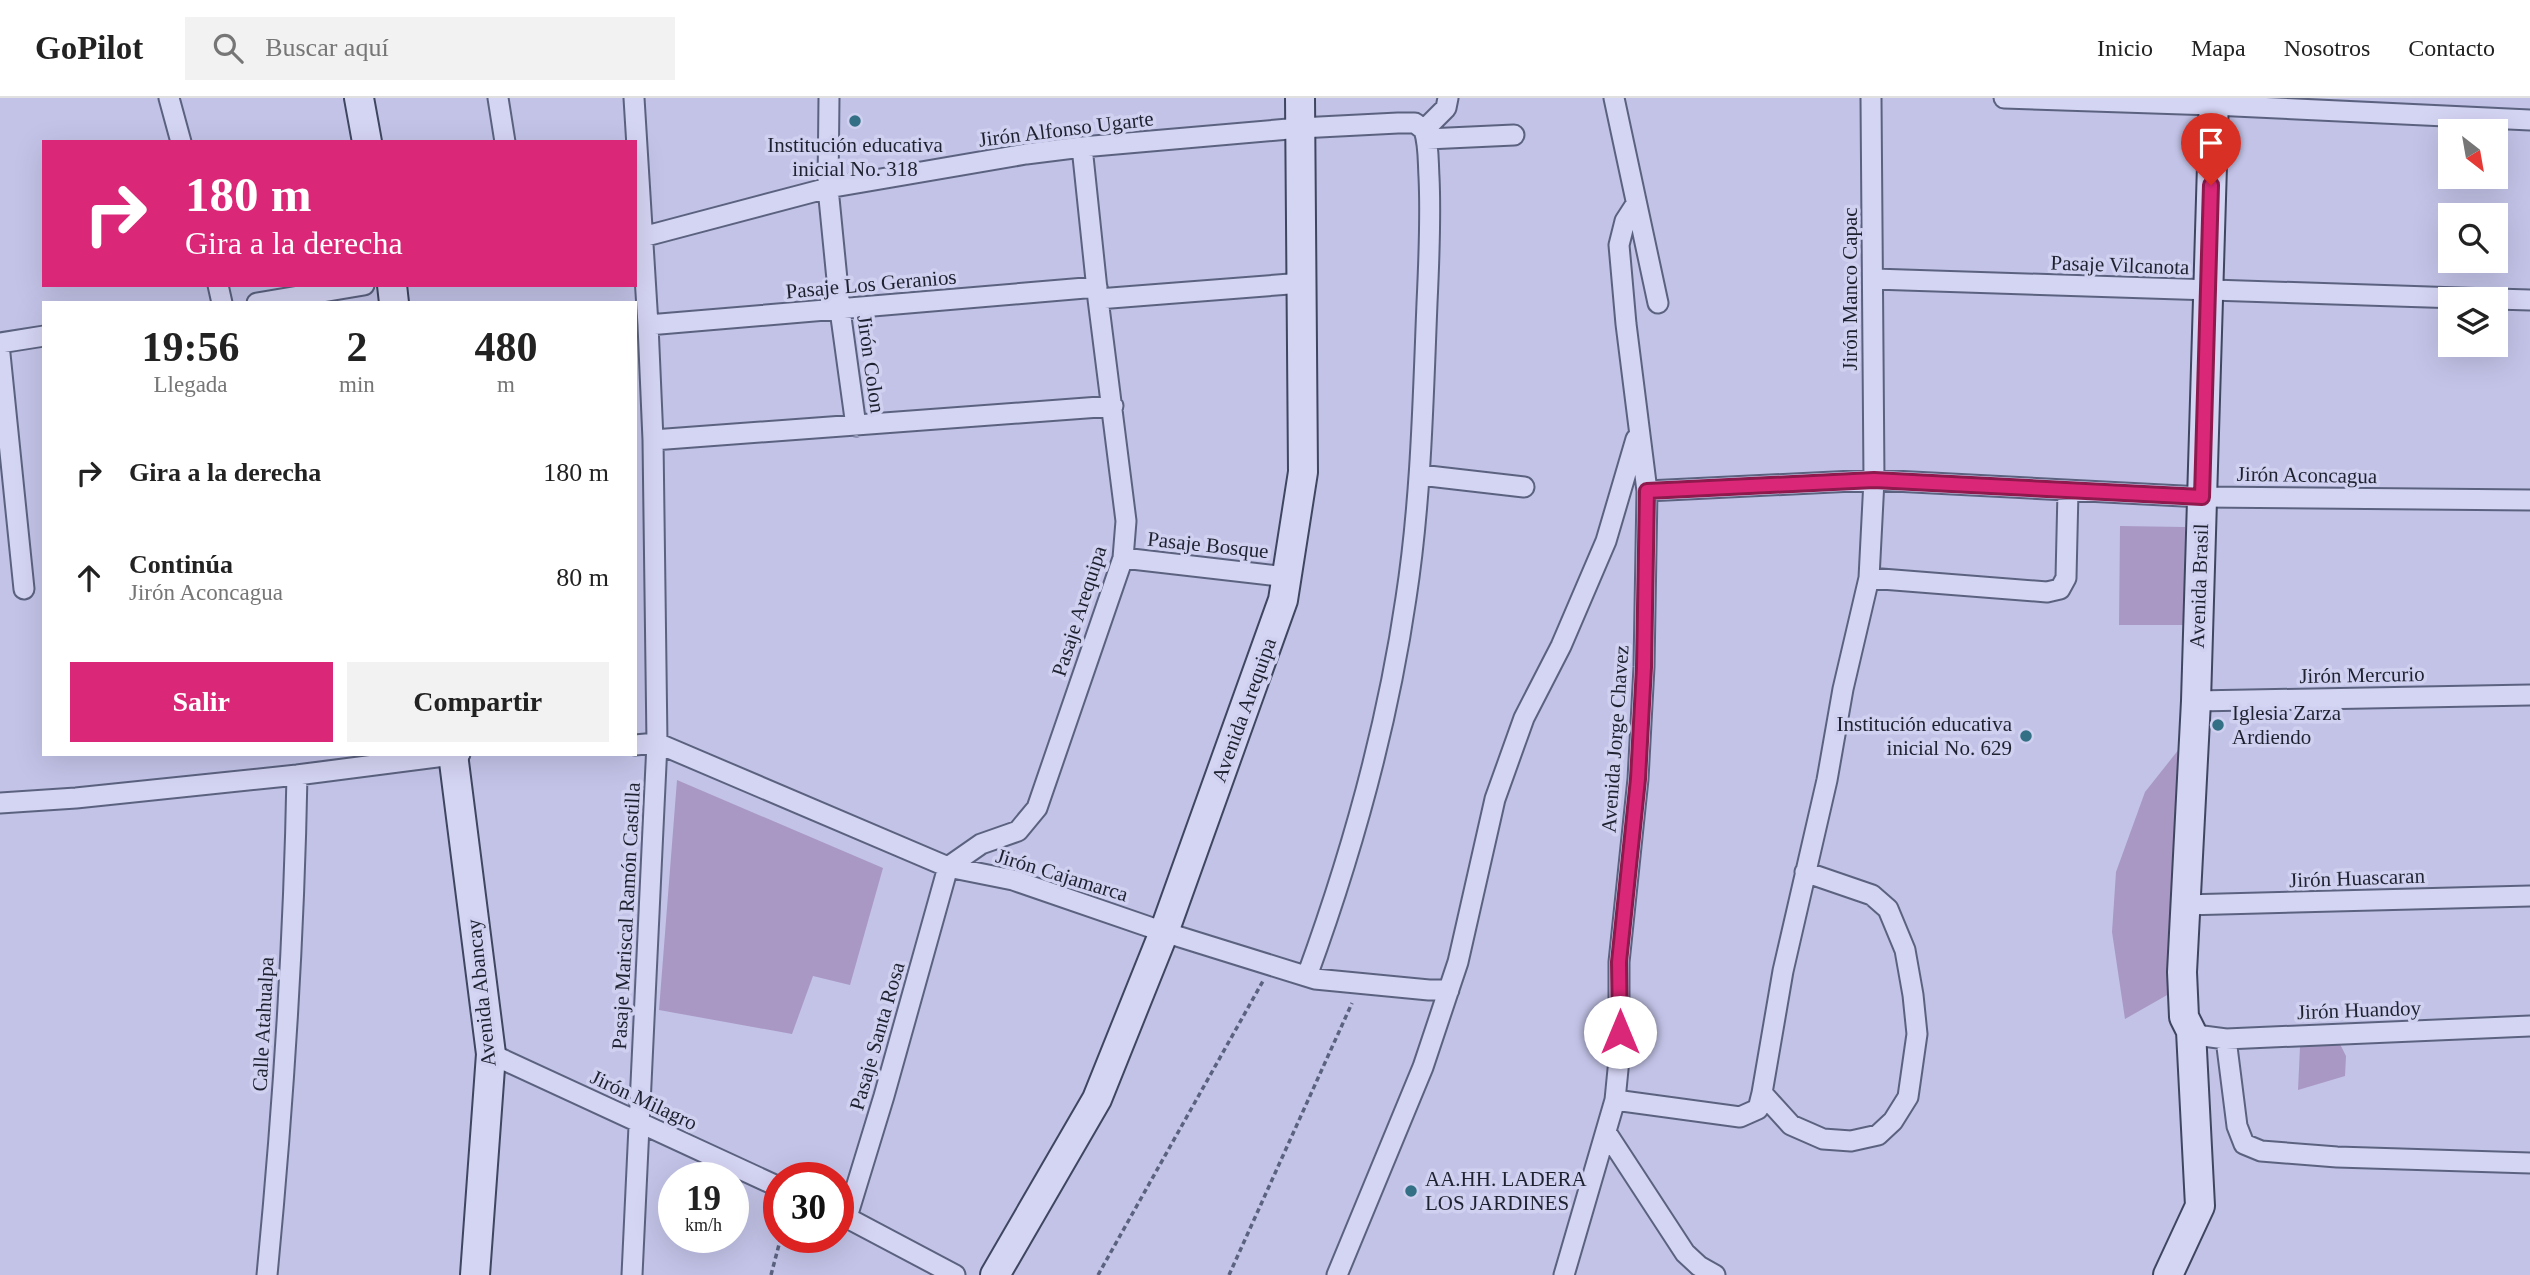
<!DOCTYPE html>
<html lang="es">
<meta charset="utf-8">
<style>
:root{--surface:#fff;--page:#f2f2f2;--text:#222;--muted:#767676;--line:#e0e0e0;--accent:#db2777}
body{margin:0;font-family:Georgia,serif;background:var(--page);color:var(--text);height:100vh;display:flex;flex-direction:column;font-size:26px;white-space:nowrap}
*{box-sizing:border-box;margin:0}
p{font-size:23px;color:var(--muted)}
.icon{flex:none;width:38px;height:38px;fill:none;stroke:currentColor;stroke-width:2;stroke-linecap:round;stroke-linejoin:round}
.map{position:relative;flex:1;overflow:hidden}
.details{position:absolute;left:42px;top:203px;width:595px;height:455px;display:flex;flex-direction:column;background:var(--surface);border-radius:0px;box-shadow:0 7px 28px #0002}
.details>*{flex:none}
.guide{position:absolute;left:42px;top:42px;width:595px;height:147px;border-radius:0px;box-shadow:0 7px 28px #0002;background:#db2777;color:#fff;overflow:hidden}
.needle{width:46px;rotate:149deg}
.fabs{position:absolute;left:2438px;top:21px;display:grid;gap:14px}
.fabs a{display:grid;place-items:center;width:70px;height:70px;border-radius:0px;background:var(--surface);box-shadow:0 7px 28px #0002;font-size:35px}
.speed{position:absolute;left:658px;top:1064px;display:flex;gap:14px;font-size:35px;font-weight:700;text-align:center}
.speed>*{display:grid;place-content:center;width:91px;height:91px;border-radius:50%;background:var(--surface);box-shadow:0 7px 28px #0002;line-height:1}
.speed small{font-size:18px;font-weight:400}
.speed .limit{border:10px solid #d22;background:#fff;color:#111}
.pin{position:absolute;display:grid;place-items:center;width:60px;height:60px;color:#fff;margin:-72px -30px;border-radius:50% 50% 50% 0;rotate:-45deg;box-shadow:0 0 7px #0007}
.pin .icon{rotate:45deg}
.me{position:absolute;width:77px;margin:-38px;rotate:0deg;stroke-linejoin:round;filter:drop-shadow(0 0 5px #0008)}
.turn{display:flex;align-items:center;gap:24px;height:147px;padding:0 28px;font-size:32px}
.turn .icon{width:91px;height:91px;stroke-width:2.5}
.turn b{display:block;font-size:49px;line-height:60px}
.eta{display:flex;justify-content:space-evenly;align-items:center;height:119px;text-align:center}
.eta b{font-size:42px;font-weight:700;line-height:49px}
.primary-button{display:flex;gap:14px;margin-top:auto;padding:14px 28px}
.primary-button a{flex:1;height:80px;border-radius:0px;background:var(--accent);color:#fff;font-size:28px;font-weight:700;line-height:80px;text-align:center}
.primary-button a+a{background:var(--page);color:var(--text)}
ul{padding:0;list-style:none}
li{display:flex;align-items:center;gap:21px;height:105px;padding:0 28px}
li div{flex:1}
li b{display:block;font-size:26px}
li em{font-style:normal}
header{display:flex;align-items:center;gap:42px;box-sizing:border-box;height:98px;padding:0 35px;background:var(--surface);border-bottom:2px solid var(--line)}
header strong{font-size:33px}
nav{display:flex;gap:38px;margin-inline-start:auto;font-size:24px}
.search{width:490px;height:63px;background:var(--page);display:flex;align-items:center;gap:18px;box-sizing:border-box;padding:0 24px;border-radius:0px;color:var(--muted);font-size:26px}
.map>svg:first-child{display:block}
.green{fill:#a998c4}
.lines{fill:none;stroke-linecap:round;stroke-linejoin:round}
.street-casing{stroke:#5b627f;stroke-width:23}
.secondary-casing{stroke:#3f4660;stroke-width:32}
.path{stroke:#5b627f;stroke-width:3.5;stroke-dasharray:5 3.5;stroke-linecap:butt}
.street{stroke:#d4d4f3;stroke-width:19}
.secondary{stroke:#d4d4f3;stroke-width:28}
.route-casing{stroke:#8e194d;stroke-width:18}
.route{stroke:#db2777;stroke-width:12}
.poi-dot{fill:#337086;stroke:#d0d1f0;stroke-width:2.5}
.labels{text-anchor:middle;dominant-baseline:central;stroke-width:7;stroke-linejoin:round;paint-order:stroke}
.street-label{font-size:21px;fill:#1e2230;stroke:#d0d1f0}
.poi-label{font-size:21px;fill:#1e2230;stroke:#d0d1f0;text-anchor:start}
</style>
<header>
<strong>GoPilot</strong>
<div class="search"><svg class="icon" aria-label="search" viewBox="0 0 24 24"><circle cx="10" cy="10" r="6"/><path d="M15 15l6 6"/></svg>Buscar aquí</div>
<nav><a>Inicio</a><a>Mapa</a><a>Nosotros</a><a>Contacto</a></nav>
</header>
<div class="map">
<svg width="2530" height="1177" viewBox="0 0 2530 1177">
<rect width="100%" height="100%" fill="#c2c3e7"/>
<path class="green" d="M2120 428 2185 429 2184 527H2119Z
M2191 636 2176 892 2125 921 2112 834 2116 774 2145 694Z
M677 682 883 770 850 887 813 878 792 936 659 912Z
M2339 944 2346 958 2345 978 2298 992 2300 949Z"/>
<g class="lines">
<defs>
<path id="street" d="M169 0 181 44
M498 0 505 44
M829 0 828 90 840 212 856 328
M1614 0 1658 205
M2004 0 2213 7 2530 22
M1424 32 1446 10 1448 0
M1427 41 1514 37
M635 141 828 90 1026 56 1082 49 1300 30 1398 25H1415L1424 32C1429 47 1428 63 1429 79 1431 121 1429 163 1427 205 1423 304 1421 403 1406 500 1387 630 1352 755 1307 878
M1874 181 2490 201
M218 187 222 205
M1098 201 1303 185
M2496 201 2530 202
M257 205 364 187
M648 227 1097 189
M0 245 44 238
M0 256 24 491
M653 342 1113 308
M1420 377 1524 389
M1647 393 1874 382 2202 399 2530 402
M1123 460 1287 479
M1869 480 2047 494 2060 491 2066 480 2068 393
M2196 603 2530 597
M635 647 657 645 948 769 1013 782 1164 834 1315 881 1429 892H1449
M0 705 76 700 297 677 460 656
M2184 807 2530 798
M2191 933 2203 938 2226 941 2530 928
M2226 941 2237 1028 2244 1046 2261 1053 2337 1059 2530 1065
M491 956 779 1089
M1762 995 1791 1027 1823 1041 1851 1043 1878 1037 1893 1023 1908 999 1917 936 1913 897 1905 852 1888 811 1872 797 1805 774
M1615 1002 1740 1019 1758 1011 1762 995 1783 873 1827 682 1843 591 1869 480 1874 382 1871 0
M1606 1034 1685 1155 1699 1168 1715 1177
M838 1115 955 1177
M847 1119 884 998 948 769 981 746 1018 733 1037 710 1123 460 1126 423 1098 201 1082 49
M267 1177C283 1011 294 844 297 677
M632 1177 657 645 653 342 648 227 634 0
M1337 1177 1423 969 1458 864 1495 701 1524 620 1561 548 1606 443 1636 341
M1564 1177 1615 1002 1619 961V864L1638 681 1644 569 1647 393 1626 226 1619 147 1625 123 1636 106"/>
<path id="secondary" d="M359 0 367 44
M392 187 394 205
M453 656 491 956 475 1177
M995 1177 1097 1001 1164 834 1283 502 1303 374 1300 0
M2168 1177 2200 1108 2191 933 2184 919 2182 874 2196 603 2214 0"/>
</defs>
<use href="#street" class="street-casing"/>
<use href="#secondary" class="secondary-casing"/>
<path class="path" d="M771 1177 781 1139
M1098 1177 1263 883
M1229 1177 1352 905"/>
<use href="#street" class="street"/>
<use href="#secondary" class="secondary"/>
</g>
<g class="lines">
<defs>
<path id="route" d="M1620 934 1619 864 1638 681 1644 569 1647 393 1874 382 2202 399 2211 87"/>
</defs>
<use href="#route" class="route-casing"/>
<use href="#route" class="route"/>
</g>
<g class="poi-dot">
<circle cx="855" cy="23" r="7"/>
<circle cx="2218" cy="627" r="7"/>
<circle cx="2026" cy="638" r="7"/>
<circle cx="1411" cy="1093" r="7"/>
</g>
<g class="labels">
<g class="street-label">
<text transform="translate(1066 31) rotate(-7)">Jirón Alfonso Ugarte</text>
<text transform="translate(2120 167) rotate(2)">Pasaje Vilcanota</text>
<text transform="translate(871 186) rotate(-5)">Pasaje Los Geranios</text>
<text transform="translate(1850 191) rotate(-90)">Jirón Manco Capac</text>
<text transform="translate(871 266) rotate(82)">Jirón Colon</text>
<text transform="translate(2307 377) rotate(1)">Jirón Aconcagua</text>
<text transform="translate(1208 447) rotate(6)">Pasaje Bosque</text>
<text transform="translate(2199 488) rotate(-88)">Avenida Brasil</text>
<text transform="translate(1079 513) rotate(-72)">Pasaje Arequipa</text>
<text transform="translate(2362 577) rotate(-1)">Jirón Mercurio</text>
<text transform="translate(1244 612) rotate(-70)">Avenida Arequipa</text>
<text transform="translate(1615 641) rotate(-86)">Avenida Jorge Chavez</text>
<text transform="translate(1062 777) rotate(17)">Jirón Cajamarca</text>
<text transform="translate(2357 780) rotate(-2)">Jirón Huascaran</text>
<text transform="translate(626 818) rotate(-87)">Pasaje Mariscal Ramón Castilla</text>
<text transform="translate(481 895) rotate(-96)">Avenida Abancay</text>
<text transform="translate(2359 912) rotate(-2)">Jirón Huandoy</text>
<text transform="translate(263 926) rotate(-87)">Calle Atahualpa</text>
<text transform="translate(877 938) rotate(-74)">Pasaje Santa Rosa</text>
<text transform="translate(644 1002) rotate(25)">Jirón Milagro</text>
</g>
<g class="poi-label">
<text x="855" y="47" text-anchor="middle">Institución educativa<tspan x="855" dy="24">inicial No. 318</tspan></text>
<text x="2232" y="615">Iglesia Zarza<tspan x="2232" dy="24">Ardiendo</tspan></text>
<text x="2012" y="626" text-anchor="end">Institución educativa<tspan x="2012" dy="24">inicial No. 629</tspan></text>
<text x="1425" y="1081">AA.HH. LADERA<tspan x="1425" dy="24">LOS JARDINES</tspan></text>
</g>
</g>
</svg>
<div class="fabs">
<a><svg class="needle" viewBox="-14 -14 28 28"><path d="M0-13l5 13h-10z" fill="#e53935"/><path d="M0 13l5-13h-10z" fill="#767676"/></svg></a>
<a><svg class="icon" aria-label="search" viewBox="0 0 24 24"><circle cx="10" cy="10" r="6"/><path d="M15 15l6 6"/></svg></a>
<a><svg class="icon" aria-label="layers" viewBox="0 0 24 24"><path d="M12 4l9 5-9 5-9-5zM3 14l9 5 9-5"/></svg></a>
</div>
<div class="speed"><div>19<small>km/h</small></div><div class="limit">30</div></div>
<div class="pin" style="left:2211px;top:87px;background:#d93025"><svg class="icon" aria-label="arrive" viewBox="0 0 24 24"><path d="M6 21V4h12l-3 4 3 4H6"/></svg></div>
<svg class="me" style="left:1620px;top:934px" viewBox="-20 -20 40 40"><circle r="19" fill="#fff"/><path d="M0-13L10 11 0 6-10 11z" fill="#db2777"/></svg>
<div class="guide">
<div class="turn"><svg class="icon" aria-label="right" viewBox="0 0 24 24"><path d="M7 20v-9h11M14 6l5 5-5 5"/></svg><div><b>180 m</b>Gira a la derecha</div></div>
</div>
<section class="details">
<div class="eta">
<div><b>19:56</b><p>Llegada</p></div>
<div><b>2</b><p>min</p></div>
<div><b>480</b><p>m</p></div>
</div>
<ul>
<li><svg class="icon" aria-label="right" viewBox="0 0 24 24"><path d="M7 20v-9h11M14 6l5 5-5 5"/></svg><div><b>Gira a la derecha</b></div><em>180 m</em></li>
<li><svg class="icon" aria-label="ahead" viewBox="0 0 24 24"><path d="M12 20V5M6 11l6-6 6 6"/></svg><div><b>Continúa</b><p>Jirón Aconcagua</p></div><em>80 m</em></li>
</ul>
<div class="primary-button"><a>Salir</a><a>Compartir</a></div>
</section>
</div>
